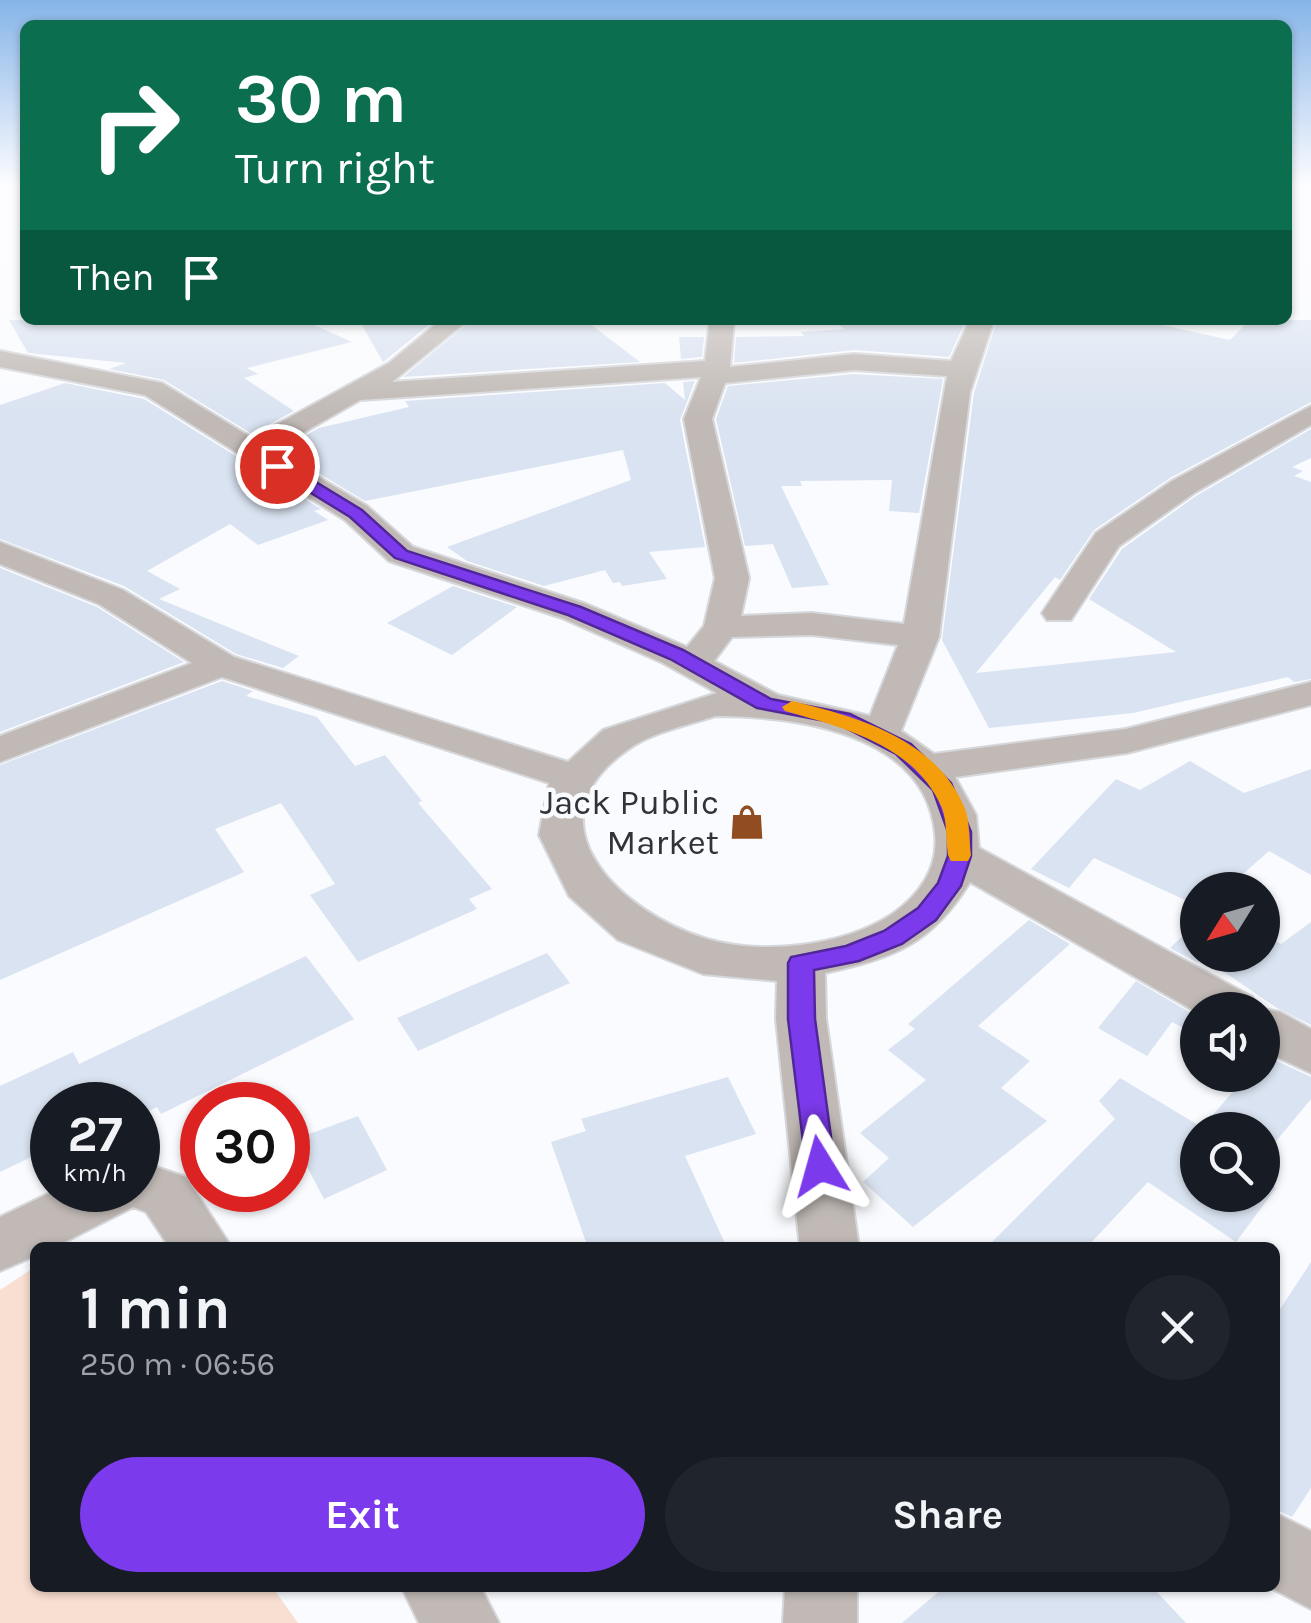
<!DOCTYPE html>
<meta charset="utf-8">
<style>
:root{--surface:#171b24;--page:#20242c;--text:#f1f3f6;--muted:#9ea1a6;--accent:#7c3aed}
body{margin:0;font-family:Karla,sans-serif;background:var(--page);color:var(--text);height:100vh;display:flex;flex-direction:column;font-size:38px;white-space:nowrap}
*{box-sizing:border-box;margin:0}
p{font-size:32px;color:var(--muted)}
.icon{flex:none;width:55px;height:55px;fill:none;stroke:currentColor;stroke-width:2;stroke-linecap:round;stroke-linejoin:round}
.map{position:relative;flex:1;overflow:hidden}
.sheet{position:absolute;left:30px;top:1242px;width:1250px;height:350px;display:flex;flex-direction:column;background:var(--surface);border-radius:15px;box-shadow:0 2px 8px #0004}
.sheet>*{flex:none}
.hud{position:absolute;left:20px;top:20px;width:1272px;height:305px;border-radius:15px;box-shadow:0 2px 8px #0004;background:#0b6e4f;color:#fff;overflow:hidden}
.needle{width:65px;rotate:233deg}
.buttons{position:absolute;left:1180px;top:872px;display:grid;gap:20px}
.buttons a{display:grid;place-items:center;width:100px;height:100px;border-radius:50%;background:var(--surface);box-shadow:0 2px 8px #0004;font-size:50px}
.speed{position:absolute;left:30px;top:1082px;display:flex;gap:20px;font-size:50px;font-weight:700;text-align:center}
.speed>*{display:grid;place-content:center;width:130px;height:130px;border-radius:50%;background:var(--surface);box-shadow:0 2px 8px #0004;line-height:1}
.speed small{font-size:25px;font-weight:400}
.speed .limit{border:15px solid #d22;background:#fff;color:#111}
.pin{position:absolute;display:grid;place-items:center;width:85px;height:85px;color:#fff;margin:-42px;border:5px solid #fff;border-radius:50%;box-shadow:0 2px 10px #0007}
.me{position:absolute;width:110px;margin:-55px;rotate:352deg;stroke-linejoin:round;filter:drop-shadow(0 0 8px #0008)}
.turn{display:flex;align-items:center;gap:35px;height:210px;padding:0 50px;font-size:45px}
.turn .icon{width:130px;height:130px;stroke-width:2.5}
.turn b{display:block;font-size:70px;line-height:85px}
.then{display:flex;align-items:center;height:95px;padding:0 50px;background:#0003;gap:20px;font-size:38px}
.round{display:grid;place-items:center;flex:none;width:105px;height:105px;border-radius:52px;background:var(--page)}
.overview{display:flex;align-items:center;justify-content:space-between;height:170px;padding:0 50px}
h1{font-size:60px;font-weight:700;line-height:75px}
.primary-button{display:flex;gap:20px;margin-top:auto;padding:20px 50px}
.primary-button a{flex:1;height:115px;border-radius:60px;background:var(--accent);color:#fff;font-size:40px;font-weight:700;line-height:115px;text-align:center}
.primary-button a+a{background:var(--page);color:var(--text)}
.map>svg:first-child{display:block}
.green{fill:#f9dfd1}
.building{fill:#dae3f1}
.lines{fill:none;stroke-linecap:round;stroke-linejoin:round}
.minor-casing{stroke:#d6d7da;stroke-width:4}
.minor{fill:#c0b9b5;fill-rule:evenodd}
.route{fill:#7c3aed;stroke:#51269a;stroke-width:2.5}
.slow{fill:#f59e0b}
.labels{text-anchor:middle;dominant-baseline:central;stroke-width:9;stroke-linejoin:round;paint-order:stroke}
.poi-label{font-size:35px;fill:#303338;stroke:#fafbfe;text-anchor:end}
</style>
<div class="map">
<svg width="1311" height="1623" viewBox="0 0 1311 1623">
<rect width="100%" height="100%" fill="#fafbfe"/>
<path class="green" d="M35 1267V1588H273L298 1623H0V1290Z"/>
<path class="building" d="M9 320H303L352 342 247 368 258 374 244 378 294 411 252 434 164 380 109 369 126 363 28 353Z
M359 320H435L383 362Z
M472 320H585L640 362 403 377Z
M834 320H966L949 357 854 350 734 363 736 337 804 336 801 332 844 329Z
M997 320H1140L1230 340 1250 320H1311V402L1170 478 1094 530 1060 580 1055 577 976 673 1176 652 1089 599 1122 549 1196 496 1311 429V458L1292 467 1303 471 1294 476 1311 482V679L1294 682 1288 677 1133 713 989 728 942 640 974 393Z
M679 337H704L702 357 681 359Z
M854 374 943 379 919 513 889 511 892 480 800 481 802 486H781L829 585 792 588 773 544 745 546 716 419 728 386Z
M695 381 680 420 705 547 649 552 667 579 622 586 620 582 613 583 605 570 544 586 467 561 447 547 631 480 623 450 365 501 280 450 319 428 409 407 405 401 665 383 685 400 683 382Z
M65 383 144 399 321 509 314 511 328 520 258 545 230 524 147 571 180 589 159 599 299 656 283 668 236 654 124 586 0 539V405Z
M0 568 97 607 184 662 0 732Z
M453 586 517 607 452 655 387 623Z
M222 681 253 691 246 696 317 717 355 766 385 755 422 801 418 803 492 889 469 899 477 909 358 962 310 895 335 884 281 803 215 829 244 872 0 980V765Z
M1190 761 1244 793 1311 769V875L1269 851 1225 890H1198V906L1094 858 1069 888 1031 869 1116 779 1140 790Z
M1029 920 1070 944 978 1026 1030 1061 1001 1088 1047 1121 913 1227 863 1182 889 1158 860 1133 926 1080 888 1050 915 1029 908 1024Z
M1198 921V963L1170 948Z
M1311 922V1025L1277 1008 1199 955H1262V934L1281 944Z
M547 953 570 983 418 1051 397 1018Z
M306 956 354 1019 161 1114 157 1107 138 1116V1105H52V1147L0 1172V1086L73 1052 79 1064Z
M1136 981 1198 1017V1036L1172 1022 1147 1056 1098 1028Z
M1264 1055 1311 1077V1099L1267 1152 1278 1159 1263 1180 1276 1188 1236 1242 1148 1182 1086 1248H986L1115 1119 1099 1101 1120 1078 1198 1125V1195H1262V1130H1200L1247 1075H1262Z
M728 1077 756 1134 685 1156 727 1248H588L551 1142 586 1131 581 1119Z
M358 1116 387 1170 324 1199 293 1140Z
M1311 1262V1488L1292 1517 1275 1509V1317Z
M943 1588H1153L1186 1623H902Z"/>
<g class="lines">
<defs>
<path id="minor" d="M441 320H468L392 382 705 361 710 320H734L730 367 854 354 951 361 970 320H994L970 392 939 637 901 731 934 754 1126 729 1311 682V705L1127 753 955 777 976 815 979 848 1252 997 1258 1008 1280 1012 1311 1029V1073L1262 1050V1010L1198 1013 970 882C932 944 894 958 825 973L826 1019 859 1248H800L776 1019 777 981 703 974 618 940 569 896 539 835 549 783 222 677 0 762V736L192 663 99 604 0 564V542L123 590 234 657 568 762 603 730 717 693 663 663 562 618 389 561 345 520 145 395 0 367V351L162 383 252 438 389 363ZM854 370 947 376 904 624 812 613 741 616 749 578 712 419 725 383ZM701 377 684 419 715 578 704 626 687 647 586 604 413 547 367 506 273 450 360 400ZM812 635 898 645 870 716 778 695 714 661 732 637ZM715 716C795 716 925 732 935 833 939 868 919 896 891 915 842 947 761 955 707 939 620 913 523 821 630 748 653 732 689 725 715 716Z
M1311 406V425L1194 493 1119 546 1071 620H1047L1042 613 1096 533 1172 481Z
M138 1161 186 1177 232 1248H170L146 1212 133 1207 53 1248H35V1256L0 1271V1217L56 1190H138Z
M1275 1513 1311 1531V1609L1271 1588H1275Z
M402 1588H481L499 1623H419Z
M785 1588H857V1623H783Z"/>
</defs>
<use href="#minor" class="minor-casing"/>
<use href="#minor" class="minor"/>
</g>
<linearGradient id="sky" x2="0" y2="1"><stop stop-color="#86b4e8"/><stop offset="0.45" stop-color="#fdfdff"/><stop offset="1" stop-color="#fdfdff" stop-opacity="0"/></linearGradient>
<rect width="1311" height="415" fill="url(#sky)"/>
<path class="route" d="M272 462H283L362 510 407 551 581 607 683 650 771 699 850 714 911 744 951 783 971 832V856L961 886 936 920 902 944 859 961 814 970 815 1019 835 1166 831 1175 820 1178 810 1175 806 1166 788 1019V963L791 957 846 946 884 931 918 908 938 883 948 856V832L933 790 896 754 836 723 757 708 670 659 568 615 395 558 350 517 272 469Z"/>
<path class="slow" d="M792 701C858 717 937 739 965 809 970 822 969 841 971 855L968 861H951L948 855C946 841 947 821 942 808 915 745 844 728 785 711L782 707Z"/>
<defs>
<symbol id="shop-bare" viewBox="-9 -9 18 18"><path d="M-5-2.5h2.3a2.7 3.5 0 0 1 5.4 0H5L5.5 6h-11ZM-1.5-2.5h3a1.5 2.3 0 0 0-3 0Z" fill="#914c21" stroke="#fafbfe" stroke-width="2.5" paint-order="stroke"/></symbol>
</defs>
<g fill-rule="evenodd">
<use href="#shop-bare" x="722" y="797" width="50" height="50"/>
</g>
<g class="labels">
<g class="poi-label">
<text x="719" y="802">Jack Public<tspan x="719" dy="40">Market</tspan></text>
</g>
</g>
</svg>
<div class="buttons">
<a><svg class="needle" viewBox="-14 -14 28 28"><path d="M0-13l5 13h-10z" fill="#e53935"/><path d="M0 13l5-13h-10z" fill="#9ea1a6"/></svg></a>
<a><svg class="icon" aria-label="sound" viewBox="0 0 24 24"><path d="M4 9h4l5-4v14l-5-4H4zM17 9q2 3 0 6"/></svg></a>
<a><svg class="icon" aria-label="search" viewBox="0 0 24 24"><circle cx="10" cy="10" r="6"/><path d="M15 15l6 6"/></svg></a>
</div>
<div class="speed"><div>27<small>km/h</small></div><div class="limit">30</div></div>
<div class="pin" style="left:277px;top:466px;background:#d93025"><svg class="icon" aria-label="arrive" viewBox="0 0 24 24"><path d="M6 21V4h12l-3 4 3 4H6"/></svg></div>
<svg class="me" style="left:820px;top:1166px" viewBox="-20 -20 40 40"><path d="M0-17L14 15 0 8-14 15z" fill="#7c3aed" stroke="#fff" stroke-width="4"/></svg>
<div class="hud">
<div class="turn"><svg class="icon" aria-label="right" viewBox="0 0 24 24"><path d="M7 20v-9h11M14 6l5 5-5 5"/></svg><div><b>30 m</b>Turn right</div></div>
<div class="then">Then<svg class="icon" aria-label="arrive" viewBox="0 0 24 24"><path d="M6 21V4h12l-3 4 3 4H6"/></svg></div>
</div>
<section class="sheet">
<div class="overview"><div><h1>1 min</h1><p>250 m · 06:56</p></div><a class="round"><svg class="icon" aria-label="close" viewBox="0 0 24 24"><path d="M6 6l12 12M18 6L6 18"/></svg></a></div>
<div class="primary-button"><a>Exit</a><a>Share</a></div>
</section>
</div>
